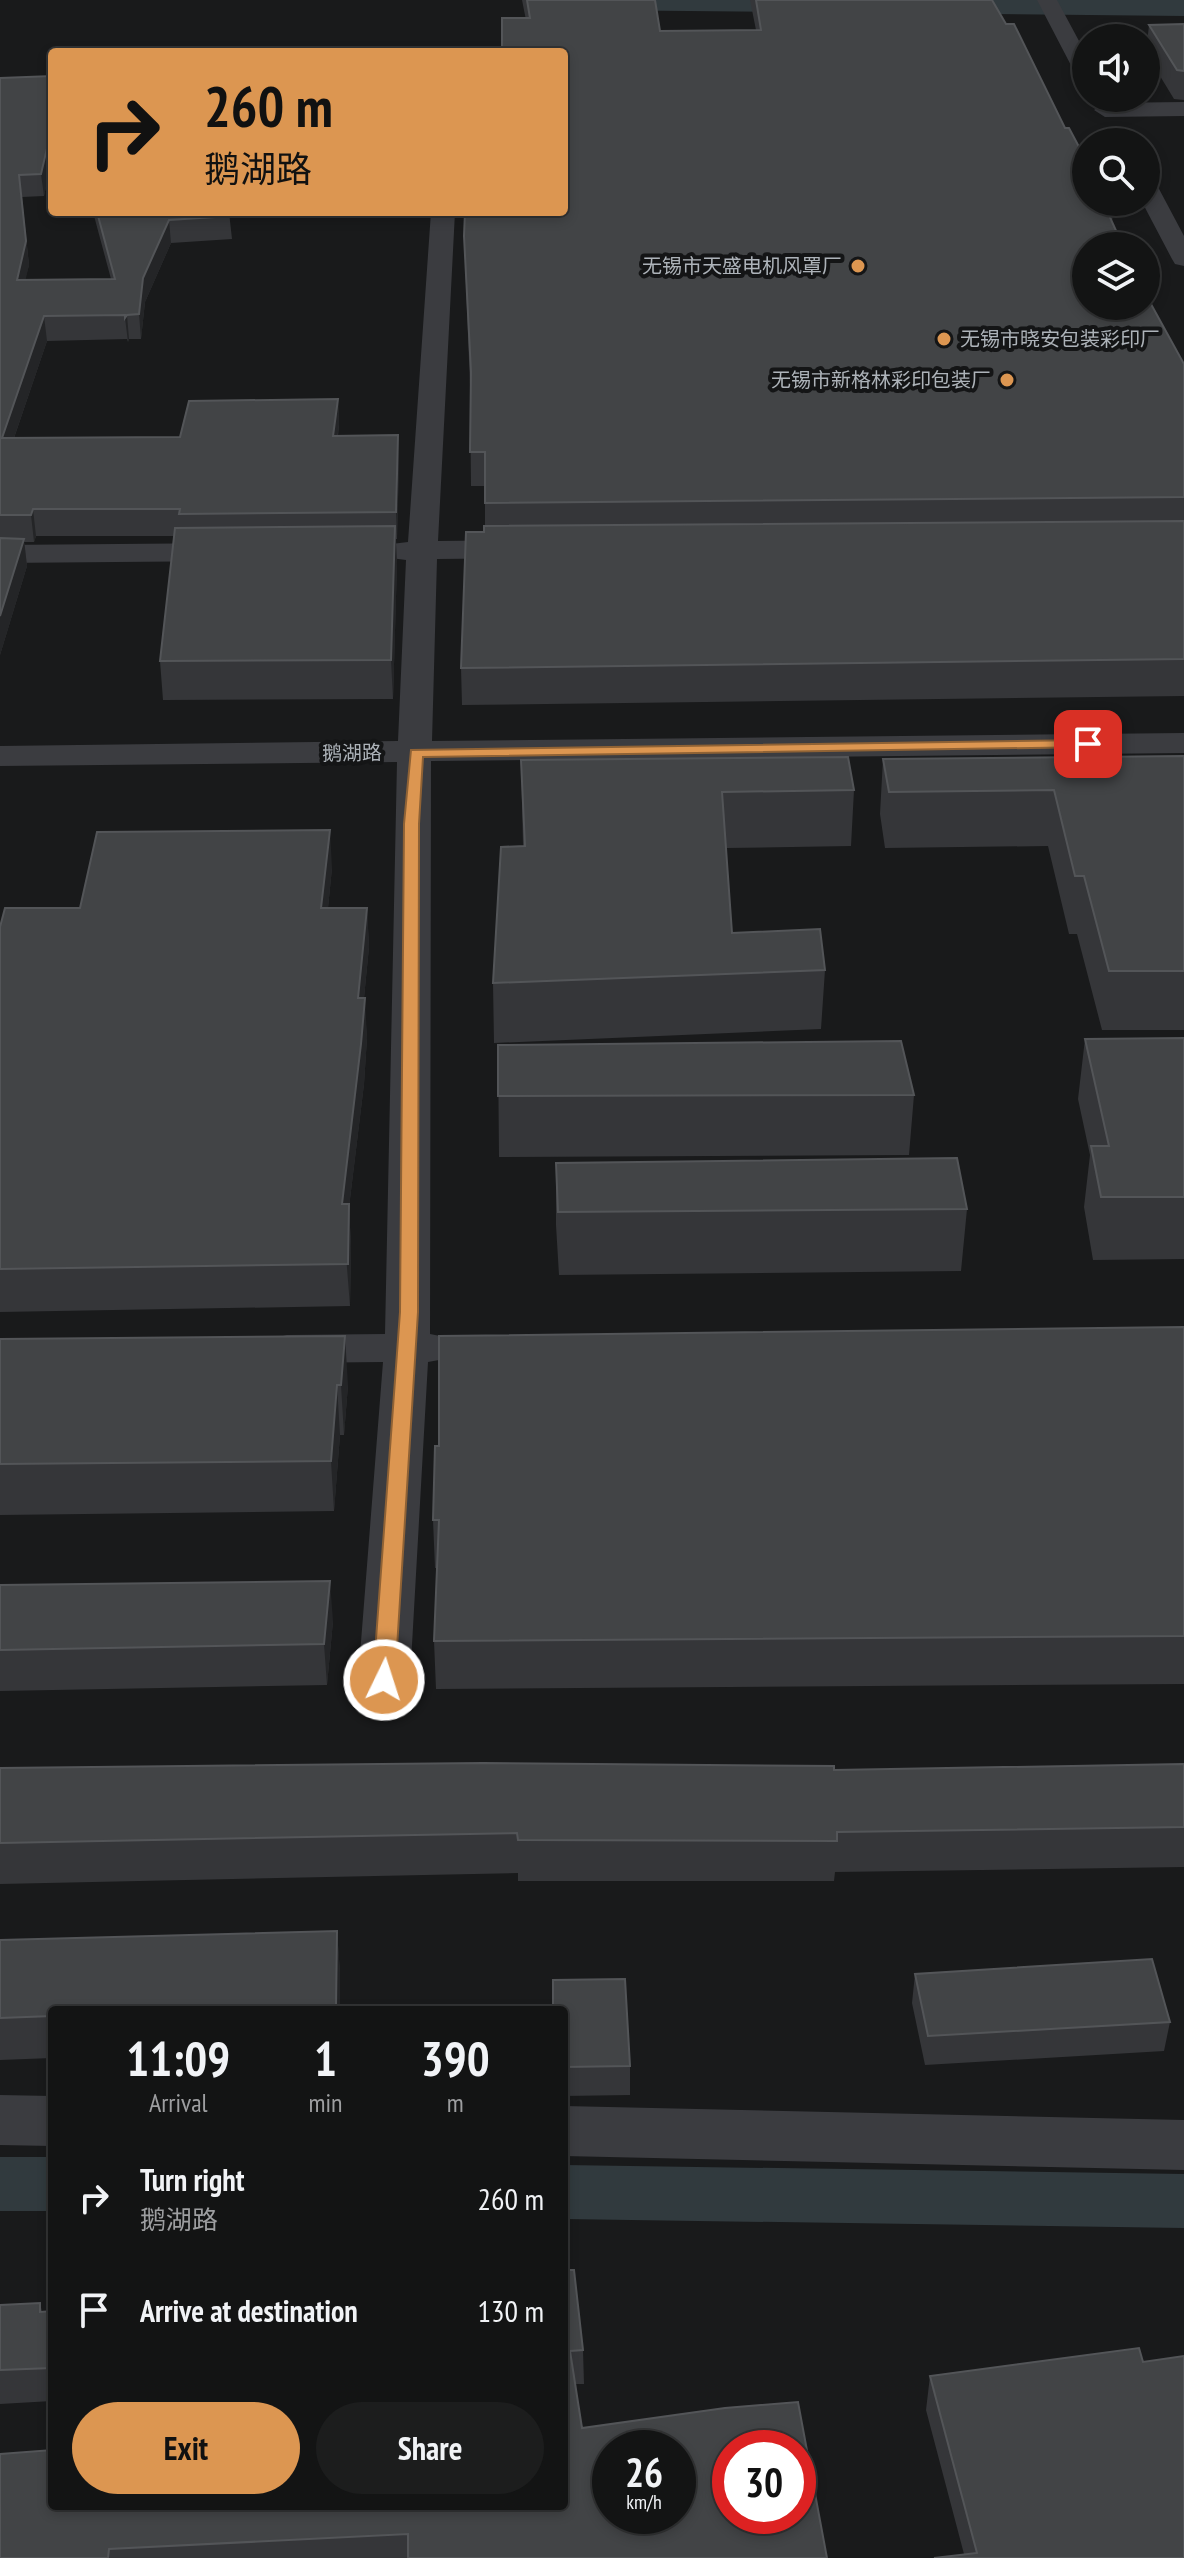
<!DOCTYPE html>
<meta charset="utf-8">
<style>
:root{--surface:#131414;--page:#1c1d1d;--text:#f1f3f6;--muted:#9d9ea0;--line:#323334;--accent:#dc9651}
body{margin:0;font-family:"PT Sans Narrow","Noto Sans SC",sans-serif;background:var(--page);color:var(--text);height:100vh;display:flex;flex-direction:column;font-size:30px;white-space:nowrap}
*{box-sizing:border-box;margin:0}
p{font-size:26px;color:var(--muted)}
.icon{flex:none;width:44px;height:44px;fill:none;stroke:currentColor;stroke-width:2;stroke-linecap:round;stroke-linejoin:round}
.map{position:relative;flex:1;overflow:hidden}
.drawer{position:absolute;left:48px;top:2006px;width:520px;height:504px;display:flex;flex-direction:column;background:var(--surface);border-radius:8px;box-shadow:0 4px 12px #0003,0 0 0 2px var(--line)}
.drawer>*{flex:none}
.guide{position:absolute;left:48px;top:48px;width:520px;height:168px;border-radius:8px;box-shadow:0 4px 12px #0003,0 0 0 2px var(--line);background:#dc9651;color:#111;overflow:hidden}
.controls{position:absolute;left:1072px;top:24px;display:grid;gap:16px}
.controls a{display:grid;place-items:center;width:88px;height:88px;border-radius:50%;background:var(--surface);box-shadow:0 4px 12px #0003,0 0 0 2px var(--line);font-size:40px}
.speed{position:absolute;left:592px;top:2430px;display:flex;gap:16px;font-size:40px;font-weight:700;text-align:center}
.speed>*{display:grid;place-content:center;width:104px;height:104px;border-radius:50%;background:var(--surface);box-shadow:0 4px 12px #0003,0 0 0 2px var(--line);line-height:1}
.speed small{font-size:20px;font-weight:400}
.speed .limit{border:12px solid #d22;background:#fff;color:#111}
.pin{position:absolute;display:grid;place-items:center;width:68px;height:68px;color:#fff;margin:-34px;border-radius:16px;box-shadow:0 4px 12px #0006}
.me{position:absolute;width:88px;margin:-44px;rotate:4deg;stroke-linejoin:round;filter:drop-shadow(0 0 6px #0008)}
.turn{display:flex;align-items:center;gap:28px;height:168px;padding:0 24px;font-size:36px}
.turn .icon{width:104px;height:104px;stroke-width:2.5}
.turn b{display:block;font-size:56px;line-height:68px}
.eta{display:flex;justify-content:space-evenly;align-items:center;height:136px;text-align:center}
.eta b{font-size:48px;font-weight:600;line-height:56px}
.primary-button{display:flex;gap:16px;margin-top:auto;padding:16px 24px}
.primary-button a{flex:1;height:92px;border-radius:48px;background:var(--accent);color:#111;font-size:32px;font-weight:600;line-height:92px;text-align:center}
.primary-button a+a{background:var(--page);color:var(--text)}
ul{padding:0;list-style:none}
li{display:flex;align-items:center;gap:24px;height:112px;padding:0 24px}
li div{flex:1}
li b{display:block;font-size:30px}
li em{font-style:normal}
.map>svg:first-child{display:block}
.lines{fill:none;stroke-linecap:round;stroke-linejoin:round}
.canal{fill:#313a3e;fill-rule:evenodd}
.river{fill:#313a3e;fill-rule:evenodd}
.minor{fill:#3b3c40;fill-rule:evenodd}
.wall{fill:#353639}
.shaded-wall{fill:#242527}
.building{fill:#424446;stroke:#535558;stroke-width:2;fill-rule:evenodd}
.route{fill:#dc9651;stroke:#8f6235;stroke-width:2}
.poi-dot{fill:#dc9651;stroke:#141516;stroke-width:3}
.labels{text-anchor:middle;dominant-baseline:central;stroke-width:8;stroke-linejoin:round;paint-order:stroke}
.far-poi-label{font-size:20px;fill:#adb3b9;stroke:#141516;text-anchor:end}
.far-street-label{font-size:20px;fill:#adb3b9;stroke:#141516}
</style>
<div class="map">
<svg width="1184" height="2558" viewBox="0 0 1184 2558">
<rect width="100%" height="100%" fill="#191a1b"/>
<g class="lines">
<path class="canal" d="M0 2157H52V2211H0Z
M564 2165 1184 2174V2228L564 2219Z"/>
<path class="river" d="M567 0H1184V16L584 10 572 7Z"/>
<path class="minor" d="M1037 0H1057L1086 54V79L1075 73Z
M1184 102V116L1105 117 1094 110 1105 103Z
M1146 180 1154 182 1158 187 1184 236V266L1175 264 1172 259 1142 202H1146Z
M431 212H455L438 541 526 540 537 543 541 549 537 555 526 558 437 559 432 741 1184 733V753L431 761 430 1334 450 1338 457 1348 450 1358 428 1362 410 1680 402 1693 384 1698 366 1693 358 1680 383 1362 287 1363 271 1359 264 1349 271 1339 287 1335 385 1334 397 762 0 766V746L398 741 406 560 383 557 379 551 383 545 408 542Z
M234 543 245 546 249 552 245 558 234 561 0 563V545Z
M0 2095 52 2096V2146L0 2145Z
M564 2106 1184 2120V2170L564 2156Z"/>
</g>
<path class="wall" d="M522 0H655L660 31 756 30 750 0H992L1113 213 1112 222 1086 246 1184 364V696L462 705 461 668 485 526V486H471L470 385 464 236 564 212Z
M1184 24V100L1174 99 1146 53 1149 25Z
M52 76V159L44 196 22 197 29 265 25 279H111L93 212H229L232 239 171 243 145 302 141 339H129L128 342 127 339 47 341 14 438 180 437 338 399 339 424 338 436 399 461 397 539H396L397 563 393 699 163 700 160 661 174 536H36L34 542H24L27 566 0 655V78Z
M1184 756V1030H1102L1077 934H1069L1048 846 885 848 880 814 883 759Z
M521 760 854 790 851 846 726 848 732 933 825 970 821 1029 494 1043 493 983 523 846Z
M332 868 328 908H367L369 947 364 998 367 1038 364 1084 349 1207 351 1246 350 1306 0 1312V927L80 908Z
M1184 1038V1259L1093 1260 1084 1207 1090 1155 1078 1099 1085 1039Z
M498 1045 914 1095 909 1155 499 1157Z
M556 1163 967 1209 961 1271 559 1275 556 1225Z
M1184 1327V1684L436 1689 434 1641 437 1568H435L433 1520Z
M0 1339 348 1385 344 1435H340L334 1511 0 1515Z
M0 1585 333 1621 327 1685 0 1691Z
M1184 1764V1867L835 1872 834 1881H518V1873L0 1884V1768L834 1770Z
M337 1931 340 1973V2010H52V2058L0 2060V1940Z
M915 1974 1170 2022 1164 2051 925 2065 912 2003Z
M564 2010 630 2066V2095L564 2096Z
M564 2270 583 2350 584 2384H575L582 2428 827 2558H0L564 2506Z
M40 2303 42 2312 52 2311V2401L0 2404V2305Z
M1143 2362 1184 2558 964 2554 926 2410 930 2376Z"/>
<path class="shaded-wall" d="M52 127V159L44 196 41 174Z
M19 175 29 265 20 304 17 280Z
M169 220 171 243 145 302 141 339 139 314 143 278Z
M127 315 129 339 128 342 125 318Z
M44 316 47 341 5 464 2 438Z
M338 399 339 424 334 462 333 436Z
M398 435 399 461 397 539 396 512Z
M33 509 36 536 34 542 31 515Z
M395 526 397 563 393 699 391 660Z
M24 539 27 566 0 655V616Z
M330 830 332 868 324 947 321 908Z
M367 908 369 947 360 1038 358 998Z
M365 998 367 1038 364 1084 349 1207 351 1246 350 1306 342 1204Z
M345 1336 348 1385 344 1435 341 1385Z
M337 1385 340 1435 334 1511 331 1461Z
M330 1581 333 1621 327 1685 324 1644Z
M337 1931 340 1973V2010H336Z"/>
<path class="building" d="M527 0H655L660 31 761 30 756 0H992L1006 24H1014L1065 128H1069L1086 160V202H1108L1113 213H1108L1123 246H1086V306H1146V295L1184 364V497L485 503V452H470L471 372 464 236 465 212H564V52H502V18H530Z
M1184 24V71L1177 70 1149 25Z
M52 76V127L41 174 19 175 26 241 17 280 115 279 97 212H229L230 216 169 220 143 278 139 314 127 315 125 318V315L44 316 2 438 180 437 189 401 338 399 333 436 398 435 396 512 179 514 180 509H33L31 515H0V78Z
M1184 521V659L461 668 466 532H484V526Z
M395 526 391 660 160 661 175 528Z
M0 538 24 539 0 616Z
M1184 756V971H1109L1084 876H1075L1054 790 889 792 883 759Z
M848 757 854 790 722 792 732 933 820 929 825 970 493 983 501 847 525 846 521 760Z
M330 830 321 908H367L358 998H365L361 1044 342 1204H349L348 1264 0 1269V927L5 908H80L97 832Z
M1184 1038V1197H1101L1091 1146H1109L1085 1039Z
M901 1041 914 1095 498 1096V1045Z
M957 1158 967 1209 558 1212 556 1163Z
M1184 1327V1636L434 1641 439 1520H433L435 1446H439V1336Z
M345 1336 341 1385H337L331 1461 0 1464V1339Z
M330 1581 324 1644 0 1650V1585Z
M483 1763 834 1766V1770L1184 1764V1827L837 1832V1841L518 1840 517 1833 0 1843V1768Z
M337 1931 336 2008 272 2010H52V2016L0 2018V1940Z
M1152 1959 1170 2022 928 2036 915 1974Z
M625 1979 630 2066 564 2067V2010H553V1980Z
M564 2270H574L583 2350 570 2351 582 2428 725 2408 798 2402 827 2558H408V2534L109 2549 108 2558H0V2454L52 2450V2506H564ZM610 2448H678V2516H610ZM730 2448H798V2516H730Z
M40 2303V2312L52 2311V2368L0 2370V2305Z
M1139 2348 1143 2362 1184 2356V2558H934L977 2553 930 2376Z"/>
<path class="route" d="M1088 740 1093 741V747L423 757 419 824 418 1312 395 1680 392 1685H376L373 1680 400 1312 404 824 411 750Z"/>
<g class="poi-dot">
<circle cx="858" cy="266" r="8"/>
<circle cx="944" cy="339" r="8"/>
<circle cx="1007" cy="380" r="8"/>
</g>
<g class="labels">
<g class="far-poi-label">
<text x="842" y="266">无锡市天盛电机风罩厂</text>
<text x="960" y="339" text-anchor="start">无锡市晓安包装彩印厂</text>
<text x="991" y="380">无锡市新格林彩印包装厂</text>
</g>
<g class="far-street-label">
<text transform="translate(352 753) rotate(-1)">鹅湖路</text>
</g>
</g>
</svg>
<div class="controls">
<a><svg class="icon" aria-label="sound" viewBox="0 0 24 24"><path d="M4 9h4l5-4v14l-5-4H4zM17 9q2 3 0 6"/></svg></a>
<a><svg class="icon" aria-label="search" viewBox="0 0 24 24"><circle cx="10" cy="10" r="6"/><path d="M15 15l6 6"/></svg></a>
<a><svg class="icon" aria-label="layers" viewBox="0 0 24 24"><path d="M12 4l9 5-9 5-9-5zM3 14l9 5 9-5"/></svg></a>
</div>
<div class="speed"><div>26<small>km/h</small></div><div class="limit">30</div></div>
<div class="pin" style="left:1088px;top:744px;background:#d93025"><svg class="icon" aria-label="arrive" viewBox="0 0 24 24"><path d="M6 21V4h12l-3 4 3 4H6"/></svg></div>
<svg class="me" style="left:384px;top:1680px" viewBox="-20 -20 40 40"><circle r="17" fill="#dc9651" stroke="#fff" stroke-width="3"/><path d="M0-11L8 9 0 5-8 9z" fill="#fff"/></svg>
<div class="guide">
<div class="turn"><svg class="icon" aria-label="right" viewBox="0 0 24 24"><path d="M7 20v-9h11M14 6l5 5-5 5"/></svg><div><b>260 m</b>鹅湖路</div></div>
</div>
<section class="drawer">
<div class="eta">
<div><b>11:09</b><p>Arrival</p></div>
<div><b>1</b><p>min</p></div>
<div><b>390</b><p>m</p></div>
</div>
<ul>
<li><svg class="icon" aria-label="right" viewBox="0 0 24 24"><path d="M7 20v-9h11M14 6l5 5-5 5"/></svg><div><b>Turn right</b><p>鹅湖路</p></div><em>260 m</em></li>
<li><svg class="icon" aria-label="arrive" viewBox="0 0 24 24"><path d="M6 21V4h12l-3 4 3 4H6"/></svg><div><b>Arrive at destination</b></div><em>130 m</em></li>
</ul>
<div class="primary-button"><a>Exit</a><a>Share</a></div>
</section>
</div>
